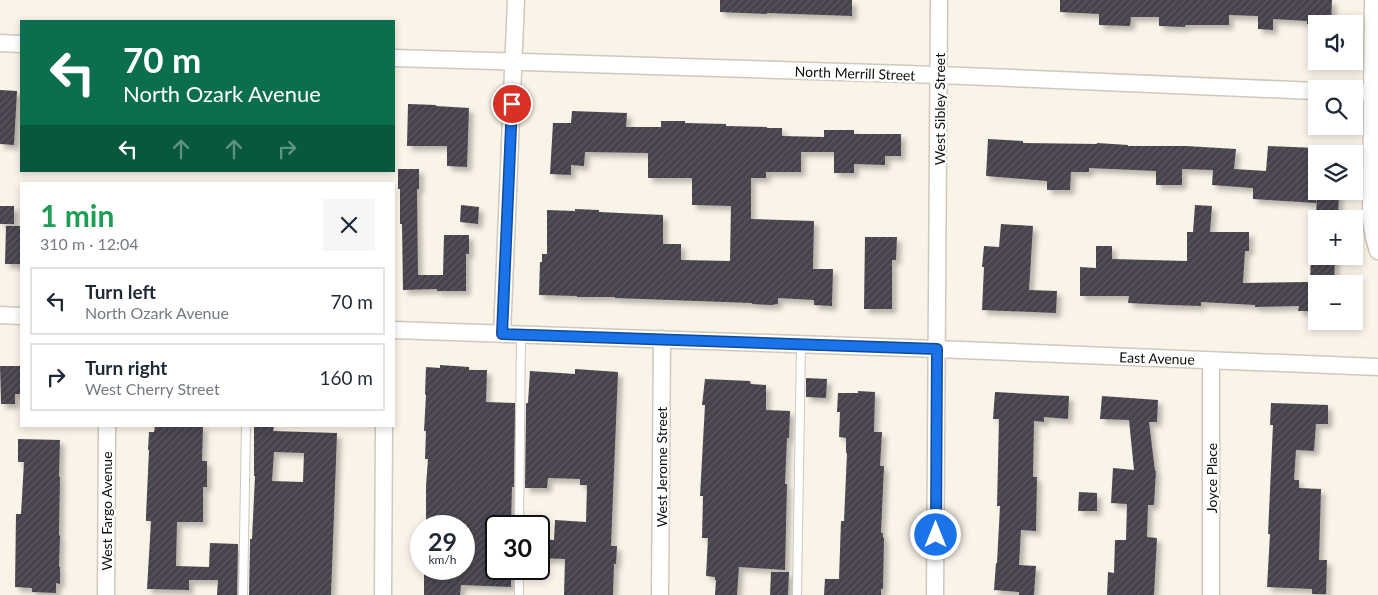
<!DOCTYPE html>
<meta charset="utf-8">
<style>
:root{--surface:#fff;--page:#f6f6f7;--text:#1f2937;--muted:#747a83;--line:#e0e1e3}
body{margin:0;font-family:Lato,sans-serif;background:var(--page);color:var(--text);height:100vh;display:flex;flex-direction:column;font-size:19px;white-space:nowrap}
*{box-sizing:border-box;margin:0}
p{font-size:16px;color:var(--muted)}
.icon{flex:none;width:28px;height:28px;fill:none;stroke:currentColor;stroke-width:2;stroke-linecap:round;stroke-linejoin:round}
.map{position:relative;flex:1;overflow:hidden}
.details{position:absolute;left:20px;top:182px;width:375px;height:245px;display:flex;flex-direction:column;background:var(--surface);border-radius:0px;box-shadow:0 2px 8px #0003}
.details>*{flex:none}
.banner{position:absolute;left:20px;top:20px;width:375px;height:152px;border-radius:0px;box-shadow:0 2px 8px #0003;background:#0b6e4f;color:#fff;overflow:hidden}
.fabs{position:absolute;left:1308px;top:15px;display:grid;gap:10px}
.fabs a{display:grid;place-items:center;width:55px;height:55px;border-radius:0px;background:var(--surface);box-shadow:0 2px 8px #0003;font-size:25px}
.speed{position:absolute;left:410px;top:515px;display:flex;gap:10px;font-size:25px;font-weight:700;text-align:center}
.speed>*{display:grid;place-content:center;width:65px;height:65px;border-radius:50%;background:var(--surface);box-shadow:0 2px 8px #0003;line-height:1}
.speed small{font-size:12px;font-weight:400}
.speed .limit{border:2px solid #111;border-radius:8px;background:#fff;color:#111}
.pin{position:absolute;display:grid;place-items:center;width:42px;height:42px;color:#fff;margin:-21px;border:2px solid #fff;border-radius:50%;box-shadow:0 1px 5px #0007}
.me{position:absolute;width:55px;margin:-28px;rotate:0deg;stroke-linejoin:round;filter:drop-shadow(0 0 4px #0008)}
.turn{display:flex;align-items:center;gap:18px;height:105px;padding:0 20px;font-size:22px}
.turn .icon{width:65px;height:65px;stroke-width:2.5}
.turn b{display:block;font-size:35px;line-height:42px}
.lanes{display:flex;align-items:center;height:48px;padding:0 20px;background:#0003;justify-content:center;gap:25px;direction:ltr}
.lanes .off{opacity:.35}
.round{display:grid;place-items:center;flex:none;width:52px;height:52px;border-radius:0px;background:var(--page)}
.summary{display:flex;align-items:center;justify-content:space-between;height:85px;padding:0 20px}
h1{font-size:30px;font-weight:700;line-height:38px;color:#1e9e55}
ul{padding:0;list-style:none}
li{display:flex;align-items:center;gap:15px;height:68px;margin:0 10px 8px;padding:0 10px;border:2px solid var(--line);border-radius:0px}
li div{flex:1}
li b{display:block;font-size:19px}
li em{font-style:normal}
.map>svg:first-child{display:block}
.building{fill:url(#building-hatch);fill-rule:evenodd;filter:url(#shadow)}
.lines{fill:none;stroke-linecap:round;stroke-linejoin:round}
.lane-casing{stroke:#cfc8bd;stroke-width:10}
.street-casing{stroke:#cfc8bd;stroke-width:19}
.lane{stroke:#fff;stroke-width:8}
.street{stroke:#fff;stroke-width:16}
.route-casing{stroke:#114b97;stroke-width:12}
.route{stroke:#1a73e8;stroke-width:9}
.labels{text-anchor:middle;dominant-baseline:central;stroke-width:5;stroke-linejoin:round;paint-order:stroke}
.street-label{font-size:14px;fill:#0f0d09;stroke:#fff}
</style>
<div class="map">
<svg width="1378" height="595" viewBox="0 0 1378 595">
<defs>
<pattern id="building-hatch" width="6" height="6" patternUnits="userSpaceOnUse" patternTransform="scale(1.25)"><rect width="6" height="6" fill="#46424c"/><path d="M-1 1l2-2M0 6l6-6M5 7l2-2" fill="none" stroke="#5d5961"/></pattern>
<filter id="shadow"><feDropShadow dx="4.5" dy="4.5" stdDeviation="2.5" flood-color="#0004"/></filter>
</defs>
<rect width="100%" height="100%" fill="#faf3e8"/>
<path class="building" d="M720 0H852V16L767 13V14L720 12Z
M1060 0H1332L1331 24H1307V21L1273 19V30L1258 29V16L1229 15V25H1185V27L1159 26V17H1131L1130 26 1099 25V14L1060 12Z
M0 90 17 91 14 145 0 144Z
M408 104 436 105V106L469 108 467 167 447 166V146H407Z
M572 111 627 113 626 127H661V121H685V123L726 124V126L767 127V128H782V136L824 137V130H854V134H901V156H885V165L854 164V173H834V152H801V172H766V178H751V219L814 221 813 269H833L832 306 814 305V300L778 298V304L771 305 752 304V303L615 298V297H577V296L539 295 540 262H542V254H547V210L575 211V209L599 210V212L663 215V244H681V260L730 261 731 206 692 205V178H648V153L585 152 584 166 571 165V175L550 174 553 123H571Z
M988 139 1023 141V143L1097 144V143L1128 145V146H1186L1236 149 1234 169 1266 171 1268 146 1316 148V203L1253 199V188L1212 185 1213 170 1182 169V185H1156V171L1089 168V172H1071L1070 190H1047V181L986 176Z
M398 169H419V189H417L418 275H443L444 235H469V254H466V291H437V289L403 290 402 224H400V189H398Z
M1317 191H1339L1338 219H1316Z
M461 205 479 207 478 224 460 222Z
M1195 205 1212 206 1210 232H1249V251H1245L1243 283 1310 282 1311 256H1335L1334 284H1316V311H1298L1299 306 1255 307V305L1201 302V306L1170 305 1128 303 1129 296H1080V267L1096 268V246H1112V259L1187 261V232H1193Z
M0 206H14V224H0Z
M1001 224 1033 226 1029 290 1057 291 1056 313 982 310 984 267H982L984 246 999 247Z
M6 226H21V264H5Z
M865 237H897L896 260H892V309H864Z
M440 365 469 367V370H487L486 402 515 403 514 487H512L511 526H496V569H511V587L461 585 460 595H424V569H464V526H426V486L428 459H425L426 431H424L426 395 425 394 426 367 440 368Z
M0 366H20L21 394H15V404H1Z
M575 369 618 372 611 546H617L616 564H614L613 595H564L565 559 539 558V539L554 540 555 520 586 522 587 485H580V479L548 478 547 488H525L526 403H528L530 371 575 374Z
M806 378 827 379 826 398 806 397Z
M705 379 750 381 751 384 766 385V410L790 411 789 438H787L785 484H787L785 570 739 567 737 595H715L716 580H715V577L706 576 708 538H702L703 496H700L705 405H702Z
M858 391 875 392 874 432H882L880 466H884L881 533H883V538H884L883 589H881V595H824L825 579H839L841 521H844L847 453H846V438L839 437 840 412H837L838 393H858Z
M995 392 1069 396 1068 419 1044 417V422L1034 421 1033 477H1037L1036 531 1021 530 1019 565 1036 566 1034 595H1019V592L994 590 996 563H997L1000 506H997L999 419H993Z
M1102 396 1158 400 1157 422H1149L1155 471H1156L1154 505H1148L1147 537 1157 538 1154 595H1107L1108 572 1114 573 1115 540H1126L1127 504 1111 503 1113 468 1134 470 1129 420 1100 419Z
M1271 403 1328 405V424H1316L1314 451 1296 450 1294 480H1299V488L1321 489 1319 560H1327L1326 594H1312V589L1267 587 1270 534H1268L1273 425H1270Z
M155 426H203L202 461H207V487H203V522H177L176 566 209 567 210 543 238 544 237 595H217L218 580H189V590L147 589 151 521H146V516L149 450H148L149 432H154Z
M254 426H274L273 431 337 433 331 595H249L250 544V539H252L255 476H254ZM274 452 304 453 303 482 272 481Z
M18 439 60 440 59 477H60L59 535 60 536 59 567H60V584L56 583V593L32 592V588L15 587 16 514H21L24 462H18Z
M1079 492 1097 493V511H1078Z
M771 572H789L788 595H770Z"/>
<g class="lines">
<defs>
<path id="lane" d="M519 526 521 334
M243 595 246 426
M519 595V569
M797 595 801 344"/>
<path id="street" d="M1373 0 1371 219 1374 238 1378 251
M0 43 21 44
M394 58 939 75 1316 91
M1354 92 1378 93
M0 315 21 316
M394 330 937 349 1378 367
M502 334 516 0
M106 595 107 426
M383 595 384 426
M660 595 662 339
M935 595 939 0
M1211 595V361"/>
</defs>
<use href="#lane" class="lane-casing"/>
<use href="#street" class="street-casing"/>
<use href="#lane" class="lane"/>
<use href="#street" class="street"/>
</g>
<g class="lines">
<defs>
<path id="route" d="M512 104 502 334 937 349 936 535"/>
</defs>
<use href="#route" class="route-casing"/>
<use href="#route" class="route"/>
</g>
<g class="labels">
<g class="street-label">
<text transform="translate(855 73) rotate(2)">North Merrill Street</text>
<text transform="translate(939 109) rotate(-90)">West Sibley Street</text>
<text transform="translate(1157 358) rotate(2)">East Avenue</text>
<text transform="translate(661 467) rotate(-90)">West Jerome Street</text>
<text transform="translate(1211 478) rotate(-90)">Joyce Place</text>
<text transform="translate(106 511) rotate(-90)">West Fargo Avenue</text>
</g>
</g>
</svg>
<div class="fabs">
<a><svg class="icon" aria-label="sound" viewBox="0 0 24 24"><path d="M4 9h4l5-4v14l-5-4H4zM17 9q2 3 0 6"/></svg></a>
<a><svg class="icon" aria-label="search" viewBox="0 0 24 24"><circle cx="10" cy="10" r="6"/><path d="M15 15l6 6"/></svg></a>
<a><svg class="icon" aria-label="layers" viewBox="0 0 24 24"><path d="M12 4l9 5-9 5-9-5zM3 14l9 5 9-5"/></svg></a>
<a>+</a>
<a>−</a>
</div>
<div class="speed"><div>29<small>km/h</small></div><div class="limit">30</div></div>
<div class="pin" style="left:512px;top:104px;background:#d93025"><svg class="icon" aria-label="arrive" viewBox="0 0 24 24"><path d="M6 21V4h12l-3 4 3 4H6"/></svg></div>
<svg class="me" style="left:936px;top:535px" viewBox="-20 -20 40 40"><circle r="17" fill="#1a73e8" stroke="#fff" stroke-width="3"/><path d="M0-11L8 9 0 5-8 9z" fill="#fff"/></svg>
<div class="banner">
<div class="turn"><svg class="icon" aria-label="left" viewBox="0 0 24 24"><path d="M17 20v-9H6M10 6l-5 5 5 5"/></svg><div><b>70 m</b>North Ozark Avenue</div></div>
<div class="lanes"><svg class="icon" aria-label="left" viewBox="0 0 24 24"><path d="M17 20v-9H6M10 6l-5 5 5 5"/></svg><svg class="icon off" aria-label="ahead" viewBox="0 0 24 24"><path d="M12 20V5M6 11l6-6 6 6"/></svg><svg class="icon off" aria-label="ahead" viewBox="0 0 24 24"><path d="M12 20V5M6 11l6-6 6 6"/></svg><svg class="icon off" aria-label="right" viewBox="0 0 24 24"><path d="M7 20v-9h11M14 6l5 5-5 5"/></svg></div>
</div>
<section class="details">
<div class="summary"><div><h1>1 min</h1><p>310 m · 12:04</p></div><a class="round"><svg class="icon" aria-label="close" viewBox="0 0 24 24"><path d="M6 6l12 12M18 6L6 18"/></svg></a></div>
<ul>
<li><svg class="icon" aria-label="left" viewBox="0 0 24 24"><path d="M17 20v-9H6M10 6l-5 5 5 5"/></svg><div><b>Turn left</b><p>North Ozark Avenue</p></div><em>70 m</em></li>
<li><svg class="icon" aria-label="right" viewBox="0 0 24 24"><path d="M7 20v-9h11M14 6l5 5-5 5"/></svg><div><b>Turn right</b><p>West Cherry Street</p></div><em>160 m</em></li>
</ul>
</section>
</div>
